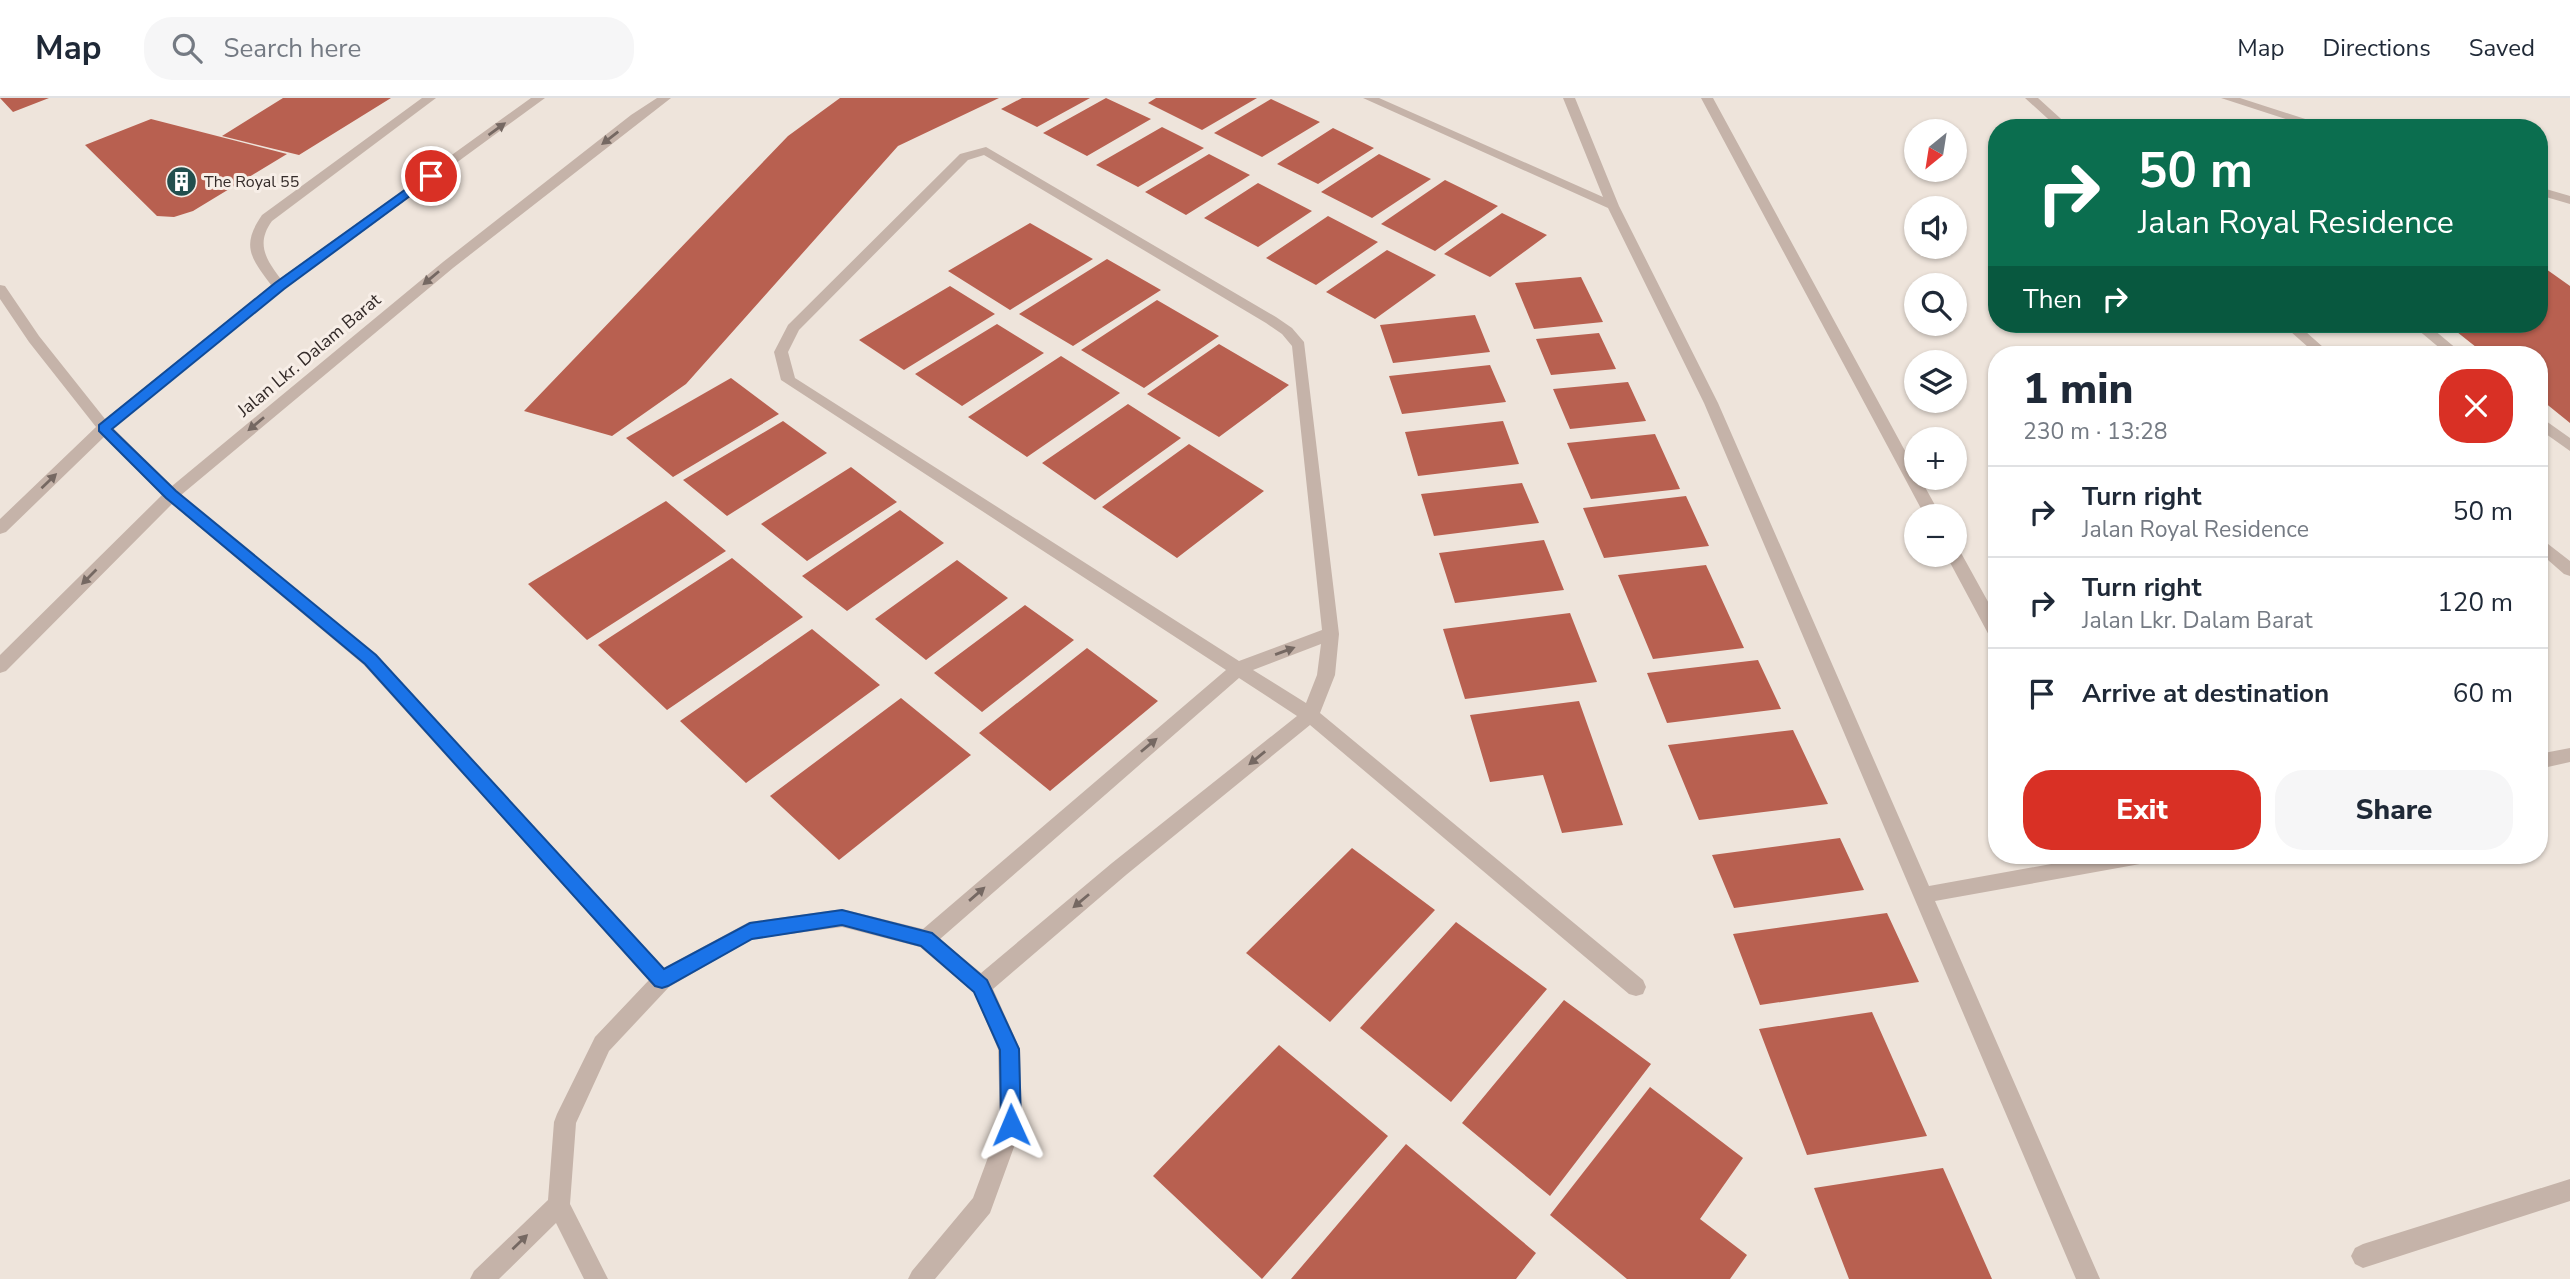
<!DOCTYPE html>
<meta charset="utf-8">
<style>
:root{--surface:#fff;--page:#f6f6f7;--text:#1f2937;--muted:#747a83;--line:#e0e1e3;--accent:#d93025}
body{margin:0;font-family:"Nunito Sans",sans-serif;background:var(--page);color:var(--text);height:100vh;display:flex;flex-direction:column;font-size:26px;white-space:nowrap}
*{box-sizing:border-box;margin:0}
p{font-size:23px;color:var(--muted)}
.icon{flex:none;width:38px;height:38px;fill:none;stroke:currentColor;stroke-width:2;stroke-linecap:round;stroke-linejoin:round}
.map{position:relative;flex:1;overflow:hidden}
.details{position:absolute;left:1988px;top:248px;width:560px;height:518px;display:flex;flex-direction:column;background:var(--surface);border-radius:28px;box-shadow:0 2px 5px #0004}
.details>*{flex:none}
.banner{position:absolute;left:1988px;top:21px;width:560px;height:214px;border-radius:28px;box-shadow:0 2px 5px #0004;background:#0b6e4f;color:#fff;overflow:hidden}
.needle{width:46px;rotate:210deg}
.controls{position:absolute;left:1904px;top:21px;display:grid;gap:14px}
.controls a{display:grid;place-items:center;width:63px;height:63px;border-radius:50%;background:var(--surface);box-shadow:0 2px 5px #0004;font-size:35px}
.pin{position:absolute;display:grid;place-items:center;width:60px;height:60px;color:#fff;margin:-30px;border:4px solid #fff;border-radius:50%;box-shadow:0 2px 7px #0007}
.me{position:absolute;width:77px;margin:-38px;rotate:359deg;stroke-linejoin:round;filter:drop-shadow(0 0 5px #0008)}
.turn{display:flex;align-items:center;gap:24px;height:147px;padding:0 35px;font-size:32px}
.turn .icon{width:91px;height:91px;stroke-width:2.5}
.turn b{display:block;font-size:49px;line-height:60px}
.then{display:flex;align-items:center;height:66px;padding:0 35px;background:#0003;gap:14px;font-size:26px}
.round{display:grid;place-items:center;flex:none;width:74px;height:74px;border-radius:28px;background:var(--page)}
.overview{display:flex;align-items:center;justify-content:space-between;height:119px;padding:0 35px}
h1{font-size:42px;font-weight:800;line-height:52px}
.primary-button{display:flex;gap:14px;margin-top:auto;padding:14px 35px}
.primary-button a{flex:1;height:80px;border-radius:28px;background:var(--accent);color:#fff;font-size:28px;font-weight:800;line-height:80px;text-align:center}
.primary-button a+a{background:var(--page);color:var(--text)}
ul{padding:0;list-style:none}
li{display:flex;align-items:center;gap:21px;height:91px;padding:0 35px;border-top:2px solid var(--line)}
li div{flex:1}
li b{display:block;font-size:26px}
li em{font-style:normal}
header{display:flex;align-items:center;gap:42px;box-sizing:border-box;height:98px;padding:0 35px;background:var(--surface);border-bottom:2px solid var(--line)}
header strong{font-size:33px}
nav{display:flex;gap:38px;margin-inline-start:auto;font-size:24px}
.search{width:490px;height:63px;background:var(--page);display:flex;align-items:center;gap:18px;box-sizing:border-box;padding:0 24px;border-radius:28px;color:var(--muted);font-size:26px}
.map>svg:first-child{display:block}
.building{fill:#b86050}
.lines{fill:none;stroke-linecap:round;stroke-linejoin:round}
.lane{fill:#c5b3a9;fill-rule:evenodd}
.street{fill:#c5b3a9;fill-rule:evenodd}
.oneway{fill:#756862}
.route{fill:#1a73e8;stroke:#114b97;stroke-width:2}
.labels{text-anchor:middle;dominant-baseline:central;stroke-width:6;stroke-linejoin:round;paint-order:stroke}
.far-poi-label{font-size:16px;fill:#332a28;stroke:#f7eee7;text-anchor:start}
.street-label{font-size:18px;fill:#332a28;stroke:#f7eee7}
</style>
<header>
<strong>Map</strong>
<div class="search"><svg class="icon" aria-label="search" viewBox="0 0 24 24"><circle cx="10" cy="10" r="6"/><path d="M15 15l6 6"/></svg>Search here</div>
<nav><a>Map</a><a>Directions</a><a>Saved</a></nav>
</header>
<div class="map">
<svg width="2570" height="1181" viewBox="0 0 2570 1181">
<rect width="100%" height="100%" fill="#eee4db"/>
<path class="building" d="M0 0H49L13 14Z
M283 0H391L299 57 222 38Z
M840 0H999L898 48 686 286 612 338 524 313 788 38Z
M1022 0H1090L1037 29 1001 11Z
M1106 0 1151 21 1087 58 1043 35Z
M1156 0H1257L1202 32 1148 5Z
M1271 1 1320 24 1262 59 1214 35Z
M151 21 287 56 193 113 174 119 157 118 85 47Z
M1162 29 1204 50 1138 89 1096 67Z
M1333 30 1374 50 1318 86 1277 66Z
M1209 56 1250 77 1186 117 1145 94Z
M1379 56 1431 81 1372 120 1321 94Z
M1445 82 1498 108 1435 153 1381 126Z
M1258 85 1312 113 1258 149 1204 120Z
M1502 115 1547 137 1490 179 1444 156Z
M1328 118 1378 144 1316 187 1266 160Z
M1030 125 1093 161 1010 212 948 173Z
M1387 152 1436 177 1375 221 1326 194Z
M1107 161 1161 192 1073 248 1019 216Z
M2539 166 2570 188V325L2539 300V257H2486L2447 226H2539Z
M1581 179 1603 224 1534 231 1515 185Z
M950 188 995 216 904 272 859 242Z
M1157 202 1219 238 1144 290 1081 252Z
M1475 217 1490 254 1393 265 1380 227Z
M997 226 1044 255 962 308 915 276Z
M1599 235 1616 271 1551 277 1536 241Z
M1219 246 1289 287 1219 339 1147 296Z
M1061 258 1120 295 1027 359 968 319Z
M1490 267 1506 304 1402 316 1389 278Z
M731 280 779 316 673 379 626 340Z
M1628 284 1646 323 1570 331 1553 291Z
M1128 306 1181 340 1095 402 1042 365Z
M783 323 827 355 727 418 683 382Z
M1503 323 1519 366 1418 378 1405 334Z
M1655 336 1680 391 1591 401 1567 345Z
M1189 346 1264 393 1177 460 1102 409Z
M851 369 897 404 807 463 761 426Z
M1522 385 1539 425 1434 438 1421 396Z
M1686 398 1709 448 1604 460 1583 410Z
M666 403 726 453 587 542 528 486Z
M900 412 944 445 847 513 802 478Z
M1544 442 1564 492 1455 505 1439 455Z
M732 460 803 519 667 612 598 547Z
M957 462 1008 500 926 562 875 521Z
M1706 467 1744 550 1653 561 1618 477Z
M1025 507 1074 542 982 614 934 575Z
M1570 515 1597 584 1465 601 1443 531Z
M812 531 880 587 746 685 680 623Z
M1087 550 1158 603 1050 693 979 635Z
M1758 562 1781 611 1667 625 1647 575Z
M901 600 971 657 839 762 770 698Z
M1579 603 1623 727 1562 735 1543 677 1490 684 1470 617Z
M1793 632 1828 706 1699 722 1668 647Z
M1840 740 1864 792 1734 810 1712 757Z
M1352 750 1435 812 1330 924 1246 855Z
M1887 815 1919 884 1760 907 1733 836Z
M1456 824 1547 891 1451 1004 1360 930Z
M1564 902 1651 966 1550 1098 1462 1025Z
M1872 914 1927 1038 1807 1057 1759 931Z
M1279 947 1388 1038 1262 1181 1153 1078Z
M1650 989 1743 1060 1700 1121 1747 1157 1730 1181H1627L1550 1117Z
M1406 1046 1536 1155 1516 1181H1291Z
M1943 1070 1992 1181H1849L1814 1090Z"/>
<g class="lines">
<path class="lane" d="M422 0H436L272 123C253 149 270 166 286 188L284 191H274C253 162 239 150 262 117Z
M2411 226H2427L2464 257H2448Z
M2539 318 2570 340V353L2539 331Z"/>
<path class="street" d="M531 0H545L284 191 113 330 172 388 443 164 631 17 657 0H671L453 170 181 397 376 557 664 870 749 824 842 811 923 831 1226 572 781 282 774 254 788 227 960 56 986 49 1276 219 1292 230 1304 244 1339 536 1335 577 1320 615 1643 882 1646 889 1643 896 1636 898 1629 896 1310 627 1126 777 993 891 1020 951 1022 1027 990 1115 935 1181H908L912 1173 973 1100 1000 1027 998 951 974 895 920 849 842 829 752 841 669 889 609 953 576 1025 570 1106 608 1181H584L556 1125 499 1181H470L474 1173 548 1102 554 1024 557 1016 595 939 649 882 364 567 172 406 6 573 0 575V557L162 397 104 339 6 434 0 436V421L96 329 29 244 0 201V187L5 188 39 238 105 321 274 185ZM984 57 1266 225 1282 236 1292 248 1322 532 1239 563 795 280 788 254 799 232 968 62ZM1321 546 1317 577 1306 605 1253 572ZM1239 580 1297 618 1112 765 981 875 940 841Z
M1363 0H1379L1603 99 1563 0H1575L1619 108 1718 305 1929 788 2095 758H2149L2147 764 2140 766 1935 803 2100 1181H2076L1704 305 1608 110Z
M1701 0H1713L1916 373V380H1920L1941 418H1925Z
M2025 0H2038L2071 30H2058Z
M2221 0H2240L2333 30H2313Z
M2539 89 2570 98V106L2539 97Z
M2282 226H2297L2332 257H2317Z
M2539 439 2570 463V478L2564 476 2539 454Z
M1955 451 1960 453 1997 520V542L1991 541 1946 457H1955Z
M2570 650V664L2539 671V656Z
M2570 1081V1103L2363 1170 2355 1166 2351 1158 2355 1150 2363 1146Z"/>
</g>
<defs><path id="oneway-solid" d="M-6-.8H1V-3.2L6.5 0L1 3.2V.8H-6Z" transform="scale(1.75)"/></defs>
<g class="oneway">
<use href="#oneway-solid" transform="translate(497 31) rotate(-36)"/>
<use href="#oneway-solid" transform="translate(610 40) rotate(142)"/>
<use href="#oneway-solid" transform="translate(431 180) rotate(140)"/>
<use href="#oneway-solid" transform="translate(256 326) rotate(140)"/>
<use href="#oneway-solid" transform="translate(49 383) rotate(-44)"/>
<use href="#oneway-solid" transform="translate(89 479) rotate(135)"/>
<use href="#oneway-solid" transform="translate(1285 553) rotate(-20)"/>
<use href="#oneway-solid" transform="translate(1149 647) rotate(-40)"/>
<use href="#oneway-solid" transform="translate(1257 660) rotate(141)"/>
<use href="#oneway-solid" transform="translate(977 796) rotate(-41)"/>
<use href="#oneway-solid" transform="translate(1081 803) rotate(140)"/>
<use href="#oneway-solid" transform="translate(520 1144) rotate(-44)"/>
</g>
<path class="route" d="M427 76 437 78 284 191 112 331 176 393 376 557 664 871 750 825 842 812 932 835 987 882 1019 951 1021 1027 1018 1034 1011 1037 1004 1034 1001 1027 1000 952 974 894 921 848 842 827 752 841 668 888 662 890 655 888 365 566 166 400 99 333V327L275 185Z"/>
<defs>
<symbol id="building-disc" viewBox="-11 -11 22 22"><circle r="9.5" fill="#224f4e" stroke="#f7eee7"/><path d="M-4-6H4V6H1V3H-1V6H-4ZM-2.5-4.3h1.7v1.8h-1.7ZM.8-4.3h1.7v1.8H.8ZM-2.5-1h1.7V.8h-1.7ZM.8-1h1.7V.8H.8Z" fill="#fff"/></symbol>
</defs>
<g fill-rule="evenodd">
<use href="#building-disc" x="164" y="66" width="35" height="35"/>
</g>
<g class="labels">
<g class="far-poi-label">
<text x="204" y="84">The Royal 55</text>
</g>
<g class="street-label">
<text transform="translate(309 257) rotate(-40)">Jalan Lkr. Dalam Barat</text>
</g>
</g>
</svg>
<div class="controls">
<a><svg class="needle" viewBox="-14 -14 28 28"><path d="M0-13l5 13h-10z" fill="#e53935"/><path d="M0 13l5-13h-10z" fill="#747a83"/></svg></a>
<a><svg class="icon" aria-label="sound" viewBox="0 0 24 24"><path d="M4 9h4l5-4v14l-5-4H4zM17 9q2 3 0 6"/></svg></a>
<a><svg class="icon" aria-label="search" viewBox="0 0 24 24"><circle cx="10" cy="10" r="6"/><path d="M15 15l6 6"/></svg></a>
<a><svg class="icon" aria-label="layers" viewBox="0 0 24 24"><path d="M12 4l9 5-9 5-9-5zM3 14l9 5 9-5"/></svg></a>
<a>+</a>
<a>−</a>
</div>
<div class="pin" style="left:431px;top:78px;background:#d93025"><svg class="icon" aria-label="arrive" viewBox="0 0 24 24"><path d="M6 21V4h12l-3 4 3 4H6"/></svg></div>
<svg class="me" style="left:1011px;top:1027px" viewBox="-20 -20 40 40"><path d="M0-17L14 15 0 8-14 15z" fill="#1a73e8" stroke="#fff" stroke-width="4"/></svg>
<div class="banner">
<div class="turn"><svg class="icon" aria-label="right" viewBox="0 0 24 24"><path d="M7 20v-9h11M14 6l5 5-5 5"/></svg><div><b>50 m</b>Jalan Royal Residence</div></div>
<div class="then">Then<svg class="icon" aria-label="right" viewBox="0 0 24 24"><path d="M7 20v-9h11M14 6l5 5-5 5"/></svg></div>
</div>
<section class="details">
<div class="overview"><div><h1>1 min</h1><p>230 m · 13:28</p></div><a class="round" style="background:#d93025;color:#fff"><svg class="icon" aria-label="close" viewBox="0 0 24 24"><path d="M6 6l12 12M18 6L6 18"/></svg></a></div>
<ul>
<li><svg class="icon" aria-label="right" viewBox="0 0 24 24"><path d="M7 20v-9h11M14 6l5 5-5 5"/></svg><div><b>Turn right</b><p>Jalan Royal Residence</p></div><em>50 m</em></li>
<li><svg class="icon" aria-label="right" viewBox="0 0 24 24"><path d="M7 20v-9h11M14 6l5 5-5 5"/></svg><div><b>Turn right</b><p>Jalan Lkr. Dalam Barat</p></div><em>120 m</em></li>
<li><svg class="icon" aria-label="arrive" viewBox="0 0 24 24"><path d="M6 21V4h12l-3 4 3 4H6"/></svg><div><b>Arrive at destination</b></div><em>60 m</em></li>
</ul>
<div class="primary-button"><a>Exit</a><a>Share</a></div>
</section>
</div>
